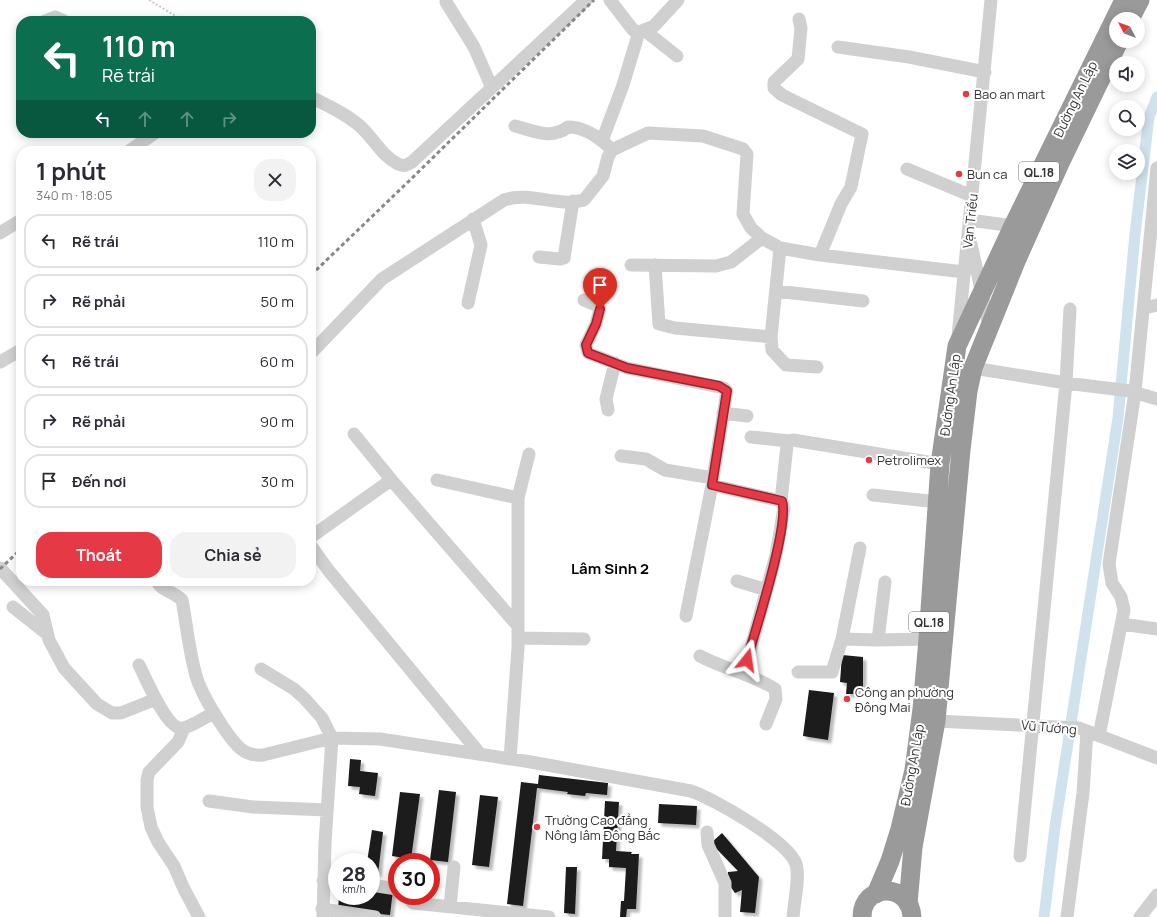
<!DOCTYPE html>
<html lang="vi">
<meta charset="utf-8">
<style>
:root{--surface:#fff;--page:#f2f2f3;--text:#2b2b33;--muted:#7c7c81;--line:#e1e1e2;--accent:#e63946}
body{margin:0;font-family:Manrope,sans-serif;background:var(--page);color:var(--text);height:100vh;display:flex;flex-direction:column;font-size:15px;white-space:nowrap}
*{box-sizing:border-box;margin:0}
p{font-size:13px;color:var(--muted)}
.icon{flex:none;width:22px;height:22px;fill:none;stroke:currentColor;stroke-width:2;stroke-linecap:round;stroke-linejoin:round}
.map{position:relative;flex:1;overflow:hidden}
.drawer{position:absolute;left:16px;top:146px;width:300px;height:440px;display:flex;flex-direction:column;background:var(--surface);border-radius:16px;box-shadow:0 2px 10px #0003}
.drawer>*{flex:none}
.hud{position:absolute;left:16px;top:16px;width:300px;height:122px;border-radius:16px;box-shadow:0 2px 10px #0003;background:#0b6e4f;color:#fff;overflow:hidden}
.needle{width:26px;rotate:311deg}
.fabs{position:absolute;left:1109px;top:12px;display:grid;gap:8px}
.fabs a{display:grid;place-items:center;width:36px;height:36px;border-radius:50%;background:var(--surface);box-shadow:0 2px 10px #0003;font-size:20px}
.speed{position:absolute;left:328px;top:853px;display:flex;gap:8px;font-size:20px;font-weight:700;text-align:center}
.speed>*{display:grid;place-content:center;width:52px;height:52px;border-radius:50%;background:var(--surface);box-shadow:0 2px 10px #0003;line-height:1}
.speed small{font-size:10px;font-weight:400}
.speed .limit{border:6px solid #d22;background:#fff;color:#111}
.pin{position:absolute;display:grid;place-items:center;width:34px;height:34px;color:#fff;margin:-41px -17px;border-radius:50% 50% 50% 0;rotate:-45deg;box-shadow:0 0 4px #0007}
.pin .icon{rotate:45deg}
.me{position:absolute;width:44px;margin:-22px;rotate:15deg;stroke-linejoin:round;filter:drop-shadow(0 0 3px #0008)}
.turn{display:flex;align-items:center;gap:14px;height:84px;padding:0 20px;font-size:18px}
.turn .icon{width:52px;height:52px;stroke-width:2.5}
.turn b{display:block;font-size:28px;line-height:34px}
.lanes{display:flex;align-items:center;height:38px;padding:0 20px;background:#0003;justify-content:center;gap:20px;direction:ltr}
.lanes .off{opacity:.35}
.round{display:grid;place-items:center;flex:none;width:42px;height:42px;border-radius:16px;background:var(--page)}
.head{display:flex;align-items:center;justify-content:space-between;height:68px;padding:0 20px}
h1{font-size:24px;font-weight:700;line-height:30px}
.button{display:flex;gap:8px;margin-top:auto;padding:8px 20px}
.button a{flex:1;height:46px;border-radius:16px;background:var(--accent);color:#fff;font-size:16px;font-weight:700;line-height:46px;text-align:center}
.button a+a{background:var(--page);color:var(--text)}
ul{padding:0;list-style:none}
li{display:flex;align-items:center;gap:12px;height:54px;margin:0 8px 6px;padding:0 12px;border:2px solid var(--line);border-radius:16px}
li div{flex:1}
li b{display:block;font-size:15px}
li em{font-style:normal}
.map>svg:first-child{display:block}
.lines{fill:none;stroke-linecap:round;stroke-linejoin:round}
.canal{stroke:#cfe2ee;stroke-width:11}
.building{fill:#1a1a1a;filter:url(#shadow)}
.path{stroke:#cdcdcd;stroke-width:2;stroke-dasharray:2 2;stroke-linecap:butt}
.minor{stroke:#d0d0d0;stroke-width:13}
.highway{stroke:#9a9a9a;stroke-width:19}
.rail{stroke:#888;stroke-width:3;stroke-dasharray:4 3;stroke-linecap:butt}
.route-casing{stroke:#96252e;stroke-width:10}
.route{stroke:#e63946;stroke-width:7}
.poi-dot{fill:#e63946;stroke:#fff;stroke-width:1.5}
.labels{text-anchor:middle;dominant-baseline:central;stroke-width:4;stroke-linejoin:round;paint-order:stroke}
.shield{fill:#fff;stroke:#707070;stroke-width:1}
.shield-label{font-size:12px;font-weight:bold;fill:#333}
.poi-label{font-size:13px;fill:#333;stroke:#fff;text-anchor:start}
.street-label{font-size:13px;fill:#333;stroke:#fff}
.quarter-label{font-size:15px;font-weight:bold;fill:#000;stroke:#fff}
</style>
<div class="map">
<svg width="1157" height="917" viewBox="0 0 1157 917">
<defs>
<filter id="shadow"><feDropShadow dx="3.5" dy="3.5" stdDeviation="1" flood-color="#0004"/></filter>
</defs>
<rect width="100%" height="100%" fill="#fff"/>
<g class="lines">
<path class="canal" d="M1044 917 1055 827 1118 418 1135 234 1149 117 1157 97"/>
</g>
<path class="building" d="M842 655 863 657V688L858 687 857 694H846L847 683 840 682Z
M809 690 834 693 828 740 803 736Z
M350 759 361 760 360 771 378 773 375 796 359 794 360 787 348 786Z
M539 775 608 783 607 795 586 793 585 796 567 794 568 792 537 788 523 906 507 904 521 782 538 784Z
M439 790 456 792 448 862 430 860Z
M400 792 420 794 411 859 392 856Z
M480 795 498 797 489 867 472 865Z
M605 801 619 802 616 851 632 852 631 854H639L636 909H627L626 917H620L621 901H624L626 868 609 867V859H602Z
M659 804 697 806 696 825 658 823Z
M372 830 383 832 378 874 371 873V862H367Z
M722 833 759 877 755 913 740 912 742 890 735 893 728 883V872L738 871 711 843Z
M566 867H577L575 914 564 913Z
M371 888 393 890 390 915 338 910 339 896H371Z"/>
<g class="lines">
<path class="path" d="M149 0 184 21"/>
<path class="minor" d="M610 0 633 30 639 32 654 26 678 0
M446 2 474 47 492 88
M799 19 801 28 798 59 774 82V88L782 95 862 134 851 187 841 204 820 255
M45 21 55 17 64 21
M644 30 677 56
M838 47 909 57 985 72
M311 97C328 106 347 114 361 127 374 139 382 156 398 164 404 167 407 165 412 162L586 0
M515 126C534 131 551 140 568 127 583 127 597 136 608 146
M602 141 623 85 639 32
M129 151 155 133
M907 169 972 196
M970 220 1013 226
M0 233 21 220
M971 244 989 326
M780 248 771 337 772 350 786 365 817 367
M539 257 560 259 564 258 573 201
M631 265 716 266 731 262 762 238
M655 265 659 324 675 328 771 337
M776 291 863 301
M584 300 598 306 600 309 596 324 586 345 588 353 627 368 724 388 727 391 712 485 781 501 784 508 776 555 744 674
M468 303 481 245 473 219
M1144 308 1157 305
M958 336 991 0
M311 353 382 279 504 200C524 193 544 201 565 202 571 203 578 201 584 200L603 176 608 157 612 150 648 133 703 136 743 149 747 154 743 214 751 228 762 238 780 248 820 255 964 272
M0 362 21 350
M973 368 1066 383 1130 391 1157 399
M608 410 606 399 615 363
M723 413 747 416
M354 434 394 483 518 626
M751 437 789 441
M621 456 646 459 665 470 713 478
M437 480 518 498
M873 495 938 502
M781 501 787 445 789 441 793 440 940 464
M311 537 391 480
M311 546 329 571 480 754
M0 568 43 615 49 640 64 668 97 704 112 713H121L156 699
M157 581C161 591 175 592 182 600 187 626 189 653 197 679 203 696 213 712 223 727 234 743 243 757 263 755L332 738 380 739 531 762 691 791C714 799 788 841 796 864 800 877 794 903 793 917
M737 581 767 590
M13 607 47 634
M686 616 712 485
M1122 624 1157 629
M518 638 584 639
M842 639 860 548
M878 640 885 582
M700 656C724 669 752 674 775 689L776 699 766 724
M139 665C146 678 167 731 183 728 193 726 205 717 214 713
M261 669 294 689 304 698 322 718 332 738 325 843 323 917
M798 672H832L842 639 878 640 928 639
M936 721 1079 728 1157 758
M184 728 178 742 149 772 147 780V807L151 827 158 842 174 866 184 889 199 917
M1099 736 1124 610 1121 597 1112 583 1109 564 1135 392 1157 168
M510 759 518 648V498L529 454
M209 801 253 807 327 810
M707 832 708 845 725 883V917
M1020 856 1066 383 1070 309
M323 881 337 882
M371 885 397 889
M406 896 413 903 549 917
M450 906 454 867
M322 909 375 917
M1067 917 1083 793 1087 731
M1140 917 1157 895"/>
<path class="highway" d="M1130 19 1140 0
M876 894 890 861 900 829 914 770 922 709 928 639 940 464 957 346 1013 226 1124 0
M908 904 913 847 936 721 961 450 968 391 973 368 1017 259 1060 163 1119 41
M862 917C862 883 910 882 912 917"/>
<path class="rail" d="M311 275 408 182 594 0
M0 569 21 549"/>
</g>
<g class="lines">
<defs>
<path id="route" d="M600 309 596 324 586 345 588 353 627 368 719 386 727 391 712 485 782 501C790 524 755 631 747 660"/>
</defs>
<use href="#route" class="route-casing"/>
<use href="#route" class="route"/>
</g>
<g class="poi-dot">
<circle cx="966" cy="94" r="4"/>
<circle cx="959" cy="174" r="4"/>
<circle cx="869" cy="460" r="4"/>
<circle cx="847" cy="699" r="4"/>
<circle cx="537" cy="827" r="4"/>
</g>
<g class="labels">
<g class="shield">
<rect x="1019" y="162" width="40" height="20" rx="3"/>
<rect x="909" y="612" width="40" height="20" rx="3"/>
</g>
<g class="shield-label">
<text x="1039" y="172">QL.18</text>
<text x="929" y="622">QL.18</text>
</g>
<g class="poi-label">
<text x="974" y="94">Bao an mart</text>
<text x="967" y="174">Bun ca</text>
<text x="877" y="460">Petrolimex</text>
<text x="855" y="692">Công an phường<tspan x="855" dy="15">Đông Mai</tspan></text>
<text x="545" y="820">Trường Cao đẳng<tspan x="545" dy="15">Nông lâm Đông Bắc</tspan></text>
</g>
<g class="street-label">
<text transform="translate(1075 99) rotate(-64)">Đường An Lập</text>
<text transform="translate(970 221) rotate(-84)">Vạn Triều</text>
<text transform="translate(950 395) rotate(-82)">Đường An Lập</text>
<text transform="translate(1049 727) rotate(5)">Vũ Tướng</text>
<text transform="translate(912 765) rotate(-80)">Đường An Lập</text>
</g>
<g class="quarter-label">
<text x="610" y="568">Lâm Sinh 2</text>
</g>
</g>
</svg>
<div class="fabs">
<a><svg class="needle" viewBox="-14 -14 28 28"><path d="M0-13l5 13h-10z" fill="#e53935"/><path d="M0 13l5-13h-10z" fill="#7c7c81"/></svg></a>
<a><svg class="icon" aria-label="sound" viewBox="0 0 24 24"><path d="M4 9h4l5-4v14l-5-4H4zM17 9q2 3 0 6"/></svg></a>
<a><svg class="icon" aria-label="search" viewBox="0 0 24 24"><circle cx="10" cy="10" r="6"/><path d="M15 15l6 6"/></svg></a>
<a><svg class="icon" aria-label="layers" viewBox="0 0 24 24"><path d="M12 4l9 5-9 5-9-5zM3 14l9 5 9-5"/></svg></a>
</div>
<div class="speed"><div>28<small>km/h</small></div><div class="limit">30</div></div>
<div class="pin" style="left:600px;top:309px;background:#d93025"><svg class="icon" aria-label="arrive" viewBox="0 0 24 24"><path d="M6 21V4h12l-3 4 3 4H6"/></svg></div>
<svg class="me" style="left:747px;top:660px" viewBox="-20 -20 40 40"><path d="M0-17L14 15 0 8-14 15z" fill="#e63946" stroke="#fff" stroke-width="4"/></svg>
<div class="hud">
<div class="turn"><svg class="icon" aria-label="left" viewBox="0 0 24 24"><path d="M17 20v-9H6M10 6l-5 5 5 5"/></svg><div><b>110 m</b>Rẽ trái</div></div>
<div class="lanes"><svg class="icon" aria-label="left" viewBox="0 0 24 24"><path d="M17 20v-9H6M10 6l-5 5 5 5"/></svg><svg class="icon off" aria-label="ahead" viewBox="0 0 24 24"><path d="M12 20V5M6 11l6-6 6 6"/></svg><svg class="icon off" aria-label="ahead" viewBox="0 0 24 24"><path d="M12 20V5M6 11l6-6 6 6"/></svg><svg class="icon off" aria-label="right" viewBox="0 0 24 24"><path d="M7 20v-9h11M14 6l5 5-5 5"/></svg></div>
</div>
<section class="drawer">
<div class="head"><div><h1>1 phút</h1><p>340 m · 18:05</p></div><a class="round"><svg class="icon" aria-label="close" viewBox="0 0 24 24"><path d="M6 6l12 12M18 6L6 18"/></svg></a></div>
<ul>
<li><svg class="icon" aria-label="left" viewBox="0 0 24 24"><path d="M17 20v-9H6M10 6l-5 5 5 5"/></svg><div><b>Rẽ trái</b></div><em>110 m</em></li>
<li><svg class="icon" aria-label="right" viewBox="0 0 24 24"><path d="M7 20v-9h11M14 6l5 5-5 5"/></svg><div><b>Rẽ phải</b></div><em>50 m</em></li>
<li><svg class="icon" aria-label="left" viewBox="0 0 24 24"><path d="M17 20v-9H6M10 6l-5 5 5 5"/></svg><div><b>Rẽ trái</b></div><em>60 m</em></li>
<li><svg class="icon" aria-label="right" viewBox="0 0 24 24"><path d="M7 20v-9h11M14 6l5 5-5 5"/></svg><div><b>Rẽ phải</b></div><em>90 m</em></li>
<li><svg class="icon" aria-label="arrive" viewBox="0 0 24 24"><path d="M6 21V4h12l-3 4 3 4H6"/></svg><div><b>Đến nơi</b></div><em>30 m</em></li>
</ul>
<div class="button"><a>Thoát</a><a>Chia sẻ</a></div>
</section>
</div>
